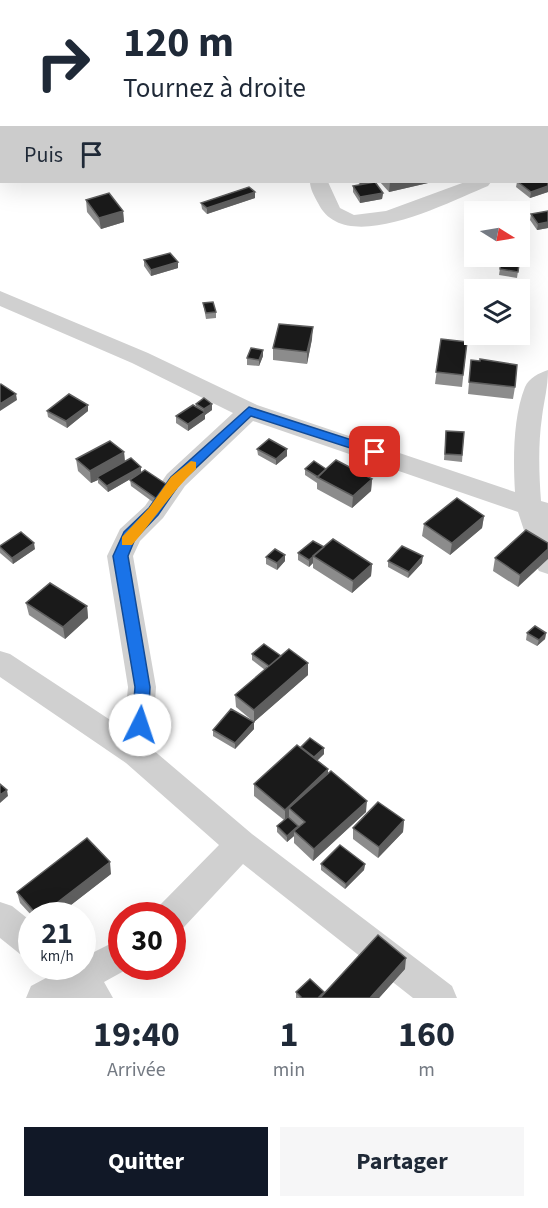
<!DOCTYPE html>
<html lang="fr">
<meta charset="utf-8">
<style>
:root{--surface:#fff;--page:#f6f6f7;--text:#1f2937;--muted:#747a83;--accent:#111827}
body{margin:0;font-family:"Source Sans 3",sans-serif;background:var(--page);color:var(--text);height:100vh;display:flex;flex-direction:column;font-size:22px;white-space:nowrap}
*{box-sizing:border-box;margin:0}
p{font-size:20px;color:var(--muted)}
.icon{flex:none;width:33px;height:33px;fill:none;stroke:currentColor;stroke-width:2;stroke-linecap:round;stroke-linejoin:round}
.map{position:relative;height:998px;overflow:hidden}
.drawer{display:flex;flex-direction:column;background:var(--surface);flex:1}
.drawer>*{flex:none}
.hud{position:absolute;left:0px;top:0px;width:549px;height:183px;box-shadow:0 6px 24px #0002;background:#fff;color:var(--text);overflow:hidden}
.needle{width:39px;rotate:101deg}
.controls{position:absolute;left:464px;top:201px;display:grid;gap:12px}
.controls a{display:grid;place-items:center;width:66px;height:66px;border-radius:0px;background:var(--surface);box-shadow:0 6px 24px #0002;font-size:30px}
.speed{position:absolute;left:18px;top:902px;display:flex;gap:12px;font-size:30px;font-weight:700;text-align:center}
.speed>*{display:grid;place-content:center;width:78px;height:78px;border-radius:50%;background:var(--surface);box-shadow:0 6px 24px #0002;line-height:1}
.speed small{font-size:15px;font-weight:400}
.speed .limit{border:9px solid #d22;background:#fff;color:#111}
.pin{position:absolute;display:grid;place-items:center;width:51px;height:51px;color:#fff;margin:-26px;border-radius:12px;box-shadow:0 3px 9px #0006}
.me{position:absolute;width:66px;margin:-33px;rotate:4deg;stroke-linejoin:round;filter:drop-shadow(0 0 4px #0008)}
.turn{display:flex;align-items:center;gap:21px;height:126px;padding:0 24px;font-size:27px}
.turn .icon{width:78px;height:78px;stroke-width:2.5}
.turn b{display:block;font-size:42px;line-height:51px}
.then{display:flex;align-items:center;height:57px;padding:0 24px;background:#0003;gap:12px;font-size:22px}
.eta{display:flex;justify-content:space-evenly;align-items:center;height:102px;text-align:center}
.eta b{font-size:36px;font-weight:700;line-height:42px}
.action{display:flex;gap:12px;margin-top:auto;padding:12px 24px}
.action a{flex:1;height:69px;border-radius:0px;background:var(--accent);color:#fff;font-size:24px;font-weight:700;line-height:69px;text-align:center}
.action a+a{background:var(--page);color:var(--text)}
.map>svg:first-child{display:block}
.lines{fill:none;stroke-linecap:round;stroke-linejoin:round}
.street{fill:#d0d0d0;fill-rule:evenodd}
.secondary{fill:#bdbdbd;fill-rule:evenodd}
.wall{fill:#8c8c8c}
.shaded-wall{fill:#5f5f5f}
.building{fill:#1a1a1a;stroke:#5f5f5f;stroke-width:1.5}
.route{fill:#1a73e8;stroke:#114b97;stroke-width:1.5}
.slow{fill:#f59e0b}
</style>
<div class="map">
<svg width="548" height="998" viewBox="0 0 548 998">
<rect width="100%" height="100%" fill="#fff"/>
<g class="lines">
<path class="street" d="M310 182H328L340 208 354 215 386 211 465 182H491L488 186C448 202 344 258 318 203 314 196 310 188 310 182Z
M0 291 148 353 257 405 515 492C513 460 513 417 525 387 529 378 539 373 548 370 548 387 544 401 542 417 538 444 539 474 541 501L548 503V574L539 571 535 564 518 512 253 421 185 486 163 518 140 541 133 556 156 687 152 749 252 834 452 986 457 998H413L243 864 184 927 172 931V915H156L160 905 219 845 126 763 0 677V651L10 654 124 729 128 687 107 556 120 529 145 506 167 474 233 413 132 363 0 306Z
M0 902 12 906 32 922V959L20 954 0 938Z
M122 938V966H133L104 982 113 998H26L31 986 46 978 41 966H82V958Z"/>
<path class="secondary" d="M106 0H128L106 2Z
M2 57V71L0 72V58Z"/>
</g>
<path class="wall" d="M358 182H374L383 193 382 199 360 203 353 192V186L360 185Z
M380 182H428V183L389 192Z
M517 182H548V192L530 198 516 187Z
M255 192V198L207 214 202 209 201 203Z
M86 200 123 211 124 222 101 229 87 212Z
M548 211V228L537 230 530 220 531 214Z
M144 260 178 262V268L151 276 144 266Z
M501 261 519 264 517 278 499 275Z
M203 303 216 312V318L206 319Z
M312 339 307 364 273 360V348Z
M441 339 467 342 462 387 435 384Z
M263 350V356L259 366 247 365V358Z
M471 360 515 387 513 399 468 394Z
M196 404 212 410 205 415V419L188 431 176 423V416L196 406Z
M47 411H88L67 428 48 417Z
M446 431 464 432 462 462 444 460Z
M257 449H287V456L276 465 258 455Z
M124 452 125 461 141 467V472L172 488V495L157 505 131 486 130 480 135 476 108 492 98 483V480L91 483 78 471 76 459Z
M305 469H326L372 479 371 491 352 508 317 489V483L305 475Z
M484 516 482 528 450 555 422 536 424 524Z
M548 543 518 587 493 571 495 558Z
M0 546 35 549 13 564 0 553Z
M324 547 372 564 371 576 352 593 313 568V563L309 567 298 560V553Z
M285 555V561L277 570 266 564V557Z
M388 561 422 563 408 578 388 567Z
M26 603 87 606 88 618 65 639 29 615Z
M527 633H546L545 639 537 646 526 640Z
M252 654 308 675 254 722 236 707 235 695 265 670 252 660Z
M254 722V729L235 749 213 736V730Z
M301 748H324V754L317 760 328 769V773L366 812 313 861 294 843V836L287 842 277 832V826L284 820 254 796V784Z
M404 820 403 832 378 858 353 839V828Z
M321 864H365L364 870 345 889 321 870Z
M111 874 58 915H32V916L20 903 17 892Z
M405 969 379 998H296V992L324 994Z"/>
<path class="shaded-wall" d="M360 182H374V183L360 185Z
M390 182H428V183L389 192Z
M548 186V192L530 198 531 192Z
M255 192V198L207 214V208Z
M383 193 382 199 360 203V197Z
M123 211 124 222 101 229 99 218Z
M548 222V228L537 230 538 224Z
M178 262V268L151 276V270Z
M313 327 312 339 307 364V352Z
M263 350V356L259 366V360Z
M16 394 17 400 0 411V404Z
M212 404V410L205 415V419L188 431V424L204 413V409Z
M88 405V411L67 428 66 421Z
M287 449V456L276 465V459Z
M124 452 125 465 97 477 98 480 91 483 90 471Z
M141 467V473L108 492 107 486Z
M372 479 371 491 352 508 353 496Z
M172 488V495L157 505V499Z
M484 516 482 528 450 555 452 543Z
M34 543 35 549 13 564 12 558Z
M548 549V559L518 587 520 575Z
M285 555V561L277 570V563Z
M313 556V563L309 567V560Z
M423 556 422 563 408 578 409 572Z
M372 564 371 576 352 593 353 581Z
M87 606 88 618 65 639 63 627Z
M546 633 545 639 537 646 539 640Z
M308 663V675L254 722V710Z
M254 722V729L235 749V743Z
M324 748V754L314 764V757Z
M328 769V781L289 808V818L285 821V810Z
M7 790 8 796 0 803V795Z
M367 801 366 812 313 861 314 849Z
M404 820 403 832 378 858 379 847Z
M298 826 294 831V836L287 842V836Z
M110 862 111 874 58 915H41Z
M365 864 364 870 345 889 346 884Z
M406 958 405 969 379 998H370Z"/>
<path class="building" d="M456 0H486L480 2H458Z
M548 178V186L531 192 518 182H548Z
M375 182 383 193 360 197 353 186Z
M249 187 255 192 207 208 201 203Z
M109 193 123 211 99 218 86 200Z
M548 211V222L538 224 531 214Z
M170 253 178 262 151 270 144 260Z
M501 261 519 264 518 272 500 269Z
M213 302 216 312 206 313 203 303Z
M279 324 313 327 307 352 273 348Z
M441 339 467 342 463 375 436 372Z
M251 348 263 350 259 360 247 358Z
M480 359 517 365 515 387 469 382 471 360 480 361Z
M1 384 16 394 0 404V385Z
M69 394 88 405 66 421 47 411Z
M204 398 212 404 204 409 196 404Z
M193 405 205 412 188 424 176 416Z
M446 431 464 432 462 455 445 454Z
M269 439 287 449 276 459 257 449Z
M110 441 124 452 90 471 76 459Z
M131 458 141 467 107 486 97 477Z
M336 460 372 479 353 496 317 477Z
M314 461 326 469 318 477 305 469Z
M145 470 172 488 157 499 130 480Z
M457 498 484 516 452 543 424 524Z
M526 530 548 543V549L520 575 495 558Z
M21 532 34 543 12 558 0 547V546Z
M333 539 372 564 353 581 313 556Z
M313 541 324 547 309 560 298 553Z
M402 546 423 556 409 572 388 561Z
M275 549 285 555 277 563 266 557Z
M50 583 87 606 63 627 26 603Z
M535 626 546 633 539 640 527 633Z
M264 644 281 656 269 666 252 654Z
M289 649 308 663 254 710 235 695Z
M231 709 254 722 235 743 213 730Z
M310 738 324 748 314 757 301 747Z
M297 745 328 769 285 810 254 784Z
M331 771 367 801 314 849 294 831 305 822 289 808Z
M0 784 7 790 0 795Z
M378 802 404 820 379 847 353 828Z
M288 817 298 826 287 836 277 826Z
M87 838 110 862 41 915H37L17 892Z
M340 845 365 864 346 884 321 864Z
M378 935 406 958 370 998H320Z
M310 979 324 992 318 998H302L296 992Z"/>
<path class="route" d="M249 407 380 449 381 452 375 456 251 416 180 483 158 515 135 539 128 556 150 687 148 725 145 729H134L132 725 135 687 113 556 124 532 149 508 171 477Z"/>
<path class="slow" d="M191 461 196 462V469C172 491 154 520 132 545H122V537L149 508 171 477Z"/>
</svg>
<div class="controls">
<a><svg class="needle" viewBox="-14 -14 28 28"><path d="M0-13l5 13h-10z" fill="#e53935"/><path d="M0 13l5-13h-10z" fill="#747a83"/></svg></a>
<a><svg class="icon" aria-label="layers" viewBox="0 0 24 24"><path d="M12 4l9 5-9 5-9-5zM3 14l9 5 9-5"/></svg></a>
</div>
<div class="speed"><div>21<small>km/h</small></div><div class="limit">30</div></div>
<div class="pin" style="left:375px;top:452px;background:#d93025"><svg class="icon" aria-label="arrive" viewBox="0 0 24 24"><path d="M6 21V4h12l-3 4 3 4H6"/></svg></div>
<svg class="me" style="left:140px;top:725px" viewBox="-20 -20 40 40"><circle r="19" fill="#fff"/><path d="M0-13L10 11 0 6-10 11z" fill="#1a73e8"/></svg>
<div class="hud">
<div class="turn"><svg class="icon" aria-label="right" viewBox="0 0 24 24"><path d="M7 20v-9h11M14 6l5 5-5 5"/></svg><div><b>120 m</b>Tournez à droite</div></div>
<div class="then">Puis<svg class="icon" aria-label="arrive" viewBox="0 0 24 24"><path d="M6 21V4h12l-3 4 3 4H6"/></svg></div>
</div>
</div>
<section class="drawer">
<div class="eta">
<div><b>19:40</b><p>Arrivée</p></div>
<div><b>1</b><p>min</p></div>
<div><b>160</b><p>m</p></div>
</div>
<div class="action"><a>Quitter</a><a>Partager</a></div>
</section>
